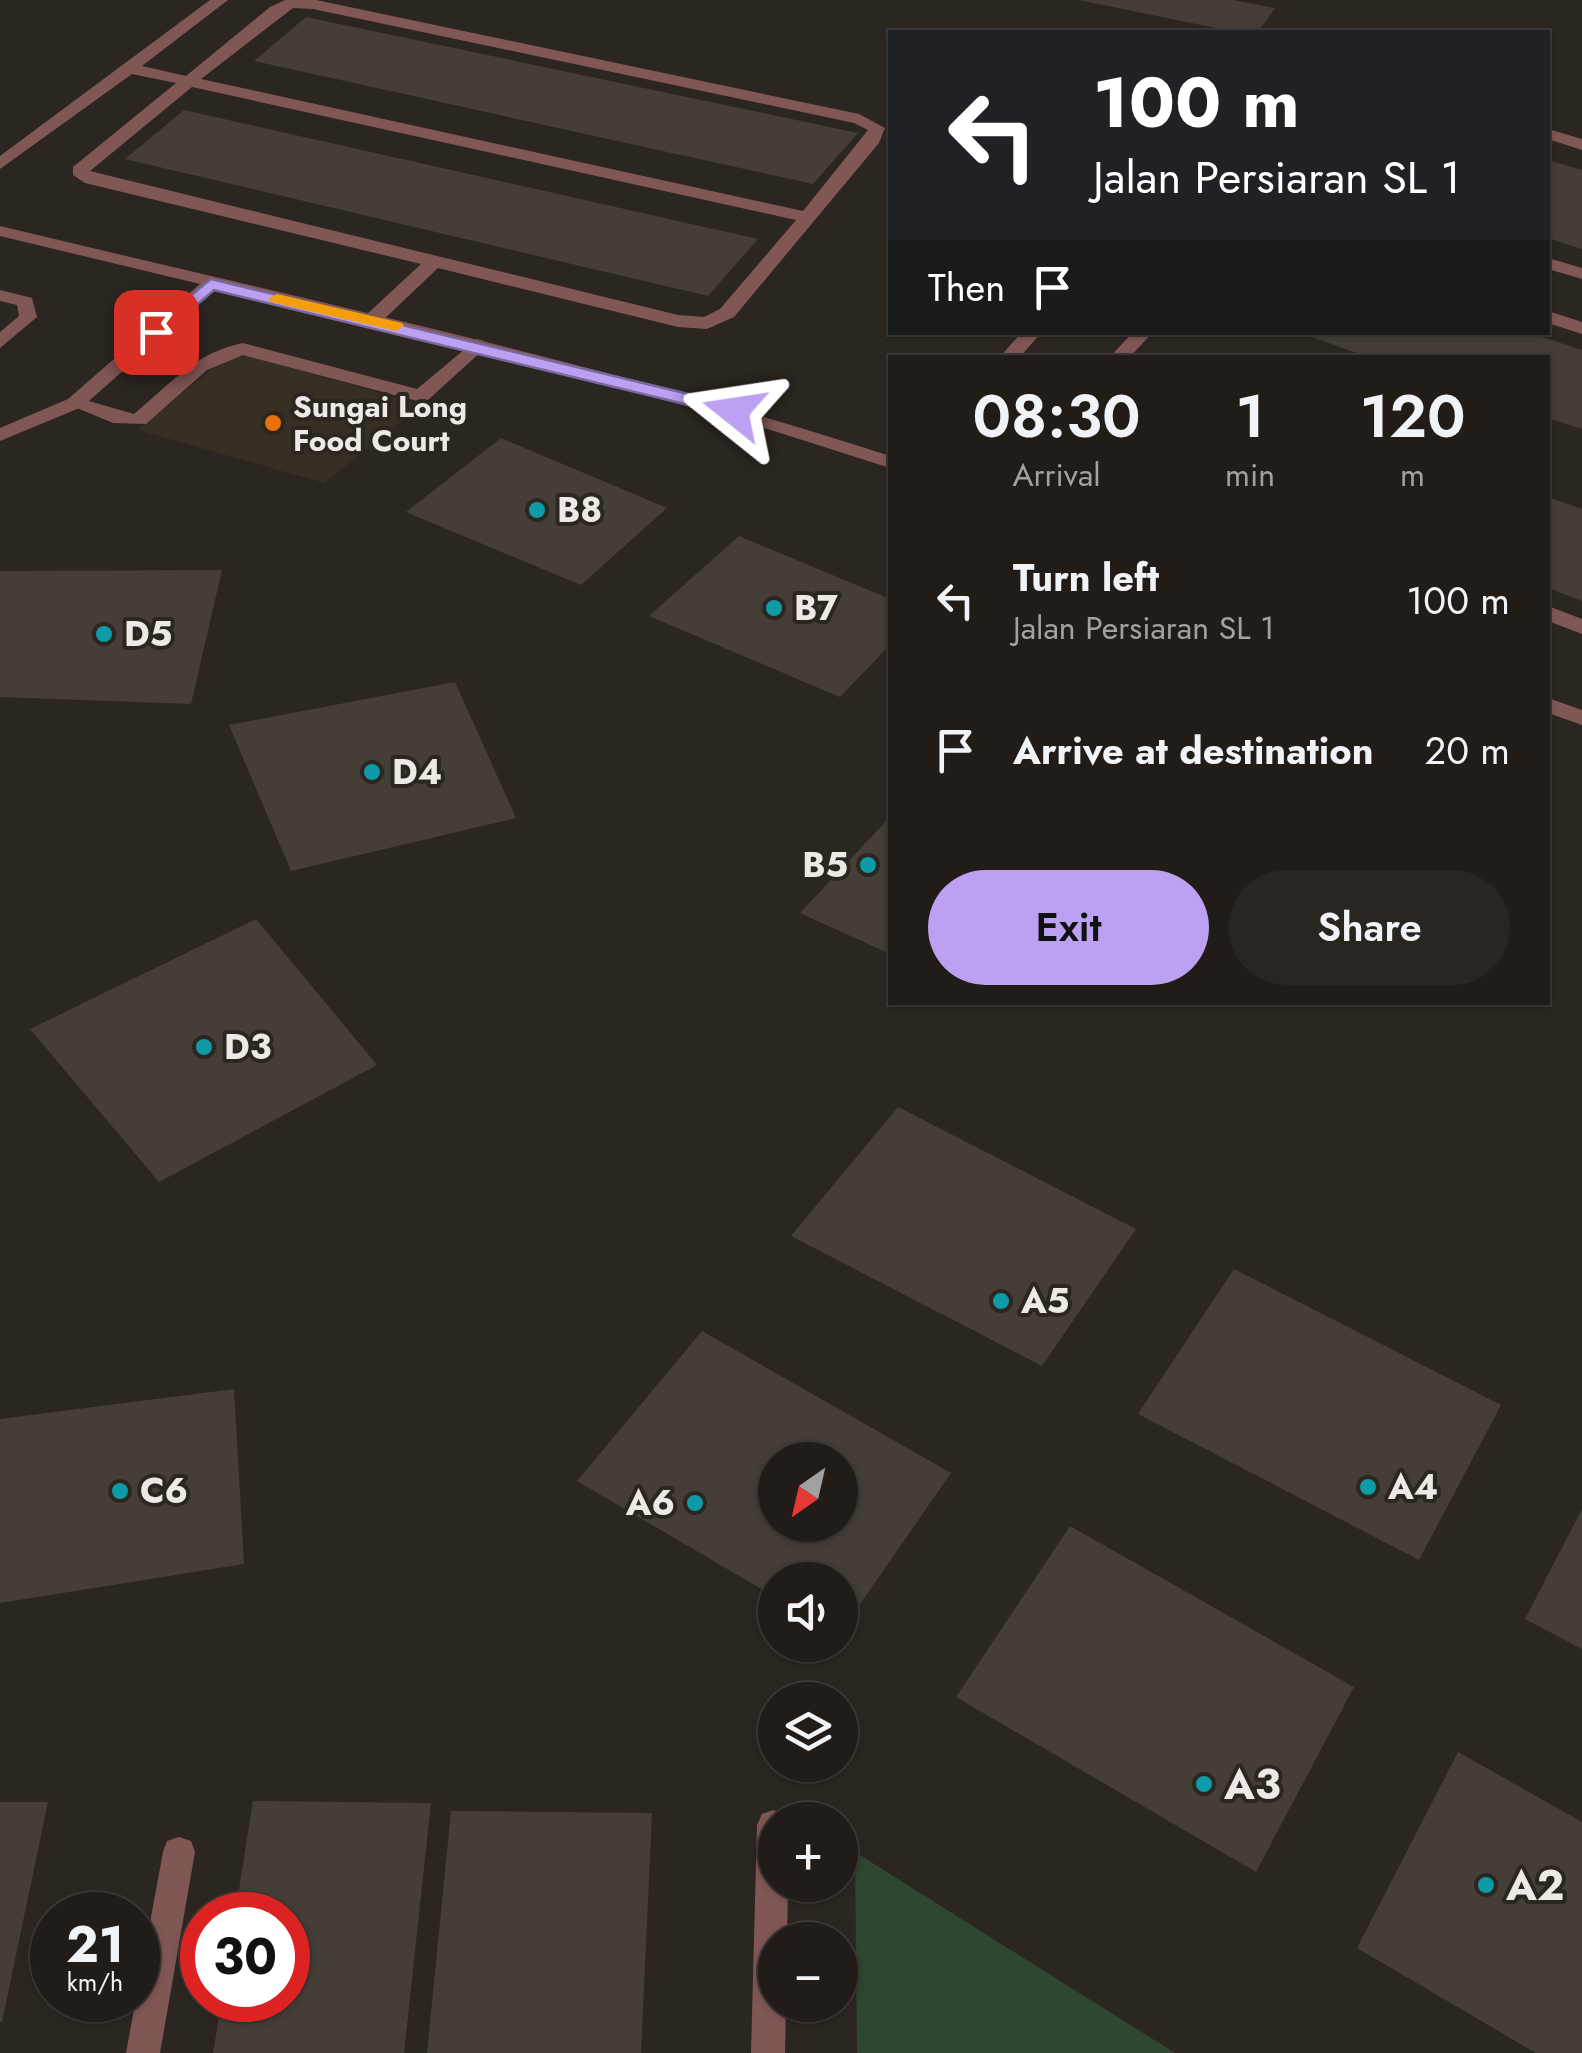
<!DOCTYPE html>
<meta charset="utf-8">
<style>
:root{--surface:#211c18;--page:#292521;--text:#f1f3f6;--muted:#a2a1a2;--line:#3e3a37;--accent:#bca0f2}
body{margin:0;font-family:Jost,sans-serif;background:var(--page);color:var(--text);height:100vh;display:flex;flex-direction:column;font-size:38px;white-space:nowrap}
*{box-sizing:border-box;margin:0}
p{font-size:32px;color:var(--muted)}
.icon{flex:none;width:55px;height:55px;fill:none;stroke:currentColor;stroke-width:2;stroke-linecap:round;stroke-linejoin:round}
.map{position:relative;flex:1;overflow:hidden}
.side{position:absolute;left:888px;top:355px;width:662px;height:650px;display:flex;flex-direction:column;background:var(--surface);border-radius:0px;box-shadow:0 2px 8px #0004,0 0 0 2px var(--line)}
.side>*{flex:none}
.top-card{position:absolute;left:888px;top:30px;width:662px;height:305px;border-radius:0px;box-shadow:0 2px 8px #0004,0 0 0 2px var(--line);background:#202124;color:#fff;overflow:hidden}
.needle{width:65px;rotate:214deg}
.tools{position:absolute;left:758px;top:1442px;display:grid;gap:20px}
.tools a{display:grid;place-items:center;width:100px;height:100px;border-radius:50%;background:var(--surface);box-shadow:0 2px 8px #0004,0 0 0 2px var(--line);font-size:50px}
.speed{position:absolute;left:30px;top:1892px;display:flex;gap:20px;font-size:50px;font-weight:700;text-align:center}
.speed>*{display:grid;place-content:center;width:130px;height:130px;border-radius:50%;background:var(--surface);box-shadow:0 2px 8px #0004,0 0 0 2px var(--line);line-height:1}
.speed small{font-size:25px;font-weight:400}
.speed .limit{border:15px solid #d22;background:#fff;color:#111}
.pin{position:absolute;display:grid;place-items:center;width:85px;height:85px;color:#fff;margin:-42px;border-radius:20px;box-shadow:0 5px 15px #0006}
.me{position:absolute;width:110px;margin:-55px;rotate:285deg;stroke-linejoin:round;filter:drop-shadow(0 0 8px #0008)}
.turn{display:flex;align-items:center;gap:35px;height:210px;padding:0 40px;font-size:45px}
.turn .icon{width:130px;height:130px;stroke-width:2.5}
.turn b{display:block;font-size:70px;line-height:85px}
.then{display:flex;align-items:center;height:95px;padding:0 40px;background:#0003;gap:20px;font-size:38px}
.eta{display:flex;justify-content:space-evenly;align-items:center;height:170px;text-align:center}
.eta b{font-size:60px;font-weight:600;line-height:70px}
.cta{display:flex;gap:20px;margin-top:auto;padding:20px 40px}
.cta a{flex:1;height:115px;border-radius:60px;background:var(--accent);color:#111;font-size:40px;font-weight:600;line-height:115px;text-align:center}
.cta a+a{background:var(--page);color:var(--text)}
ul{padding:0;list-style:none}
li{display:flex;align-items:center;gap:30px;height:150px;padding:0 40px}
li div{flex:1}
li b{display:block;font-size:38px}
li em{font-style:normal}
.map>svg:first-child{display:block}
.built{fill:#382f24}
.green{fill:#2d4730}
.building{fill:#443e37;fill-rule:evenodd}
.lines{fill:none;stroke-linecap:round;stroke-linejoin:round}
.service{fill:#815755;fill-rule:evenodd}
.minor{fill:#815755;fill-rule:evenodd}
.route{fill:#bca0f2;stroke:#7a689d;stroke-width:2.5}
.slow{fill:#f59e0b}
.food-dot{fill:#e8710a;stroke:#2c2620;stroke-width:4}
.culture-dot{fill:#0f9aa8;stroke:#2c2620;stroke-width:4}
.labels{text-anchor:middle;dominant-baseline:central;stroke-width:8;stroke-linejoin:round;paint-order:stroke}
.far-poi-label{font-size:30px;font-weight:bold;fill:#ede9e5;stroke:#2c2620;text-anchor:start}
.poi-label{font-size:35px;font-weight:bold;fill:#ede9e5;stroke:#2c2620;text-anchor:start}
.near-poi-label{font-size:42px;font-weight:bold;fill:#ede9e5;stroke:#2c2620;text-anchor:start}
</style>
<div class="map">
<svg width="1582" height="2053" viewBox="0 0 1582 2053">
<rect width="100%" height="100%" fill="#2c2620"/>
<path class="built" d="M241 354 422 405 324 483 138 430 221 361Z"/>
<path class="green" d="M855 1852 1175 2053H857Z"/>
<path class="building" d="M1079 0H1233L1275 8 1258 32H1235Z
M306 17 858 133 813 184 254 61Z
M184 110 758 239 708 296 125 159Z
M1548 160 1582 170V249L1548 238Z
M1298 332H1527L1582 350V429L1548 418V358H1370Z
M501 438 667 508 581 585 406 512Z
M1548 497 1582 509V601L1548 588Z
M739 536 890 599V645L840 697 649 616Z
M222 570 191 704 0 697V571Z
M455 682 516 818 291 871 229 725Z
M890 817V954L800 913Z
M256 919 377 1065 159 1182 30 1029Z
M898 1107 1136 1229 1042 1366 791 1236Z
M1234 1269 1501 1405 1419 1560 1138 1414Z
M702 1331 951 1473 840 1633V1580H775V1597L577 1481ZM775 1460H840V1525H775Z
M234 1389 244 1564 0 1603V1419Z
M1582 1509V1649L1525 1619Z
M1070 1526 1354 1687 1256 1872 956 1697Z
M1458 1752 1582 1822V2053H1536L1357 1948Z
M253 1801 431 1803 404 2053H213L222 2000H288V1915H235Z
M0 1802H48L2 2022H0Z
M451 1811 652 1813 641 2053H427Z"/>
<g class="lines">
<path class="service" d="M210 0H228L142 66 186 76 270 7 285 0H316L859 114 885 128 879 143 734 317 707 329 678 327 438 268 379 324H365V316L421 264 85 183 73 175V167L176 83 132 74 0 169V156ZM293 8 313 9 854 123 868 130 803 211 201 79ZM192 87 796 220 720 309 704 317 678 315 90 171Z
M1548 129 1582 139V150L1548 139Z
M1548 258 1582 268V279L1548 269Z
M1548 311 1582 322V334L1548 323Z
M1022 332H1042L1019 358H999Z
M1133 332H1153L1129 358H1109Z
M477 339 484 341V349L428 400 421 402 243 355 207 370 146 424 113 423 65 403 75 397 134 414C169 385 196 352 243 343L417 389Z
M1548 606 1582 619V634L1548 621Z"/>
<path class="minor" d="M0 226C298 298 598 361 890 456V468L774 431 553 368 217 288 82 407 0 441V428L68 399 200 284 0 236Z
M0 290 32 298 37 317 0 348V332L19 316 17 305 0 301Z
M1548 698 1582 710V725L1548 713Z
M773 1810 784 1814 787 1820H775V1885H788L787 1940H775V2005H786L785 2053H751L757 1825 762 1814Z
M179 1837 191 1841 195 1852 160 2053H126L163 1852 167 1841Z"/>
</g>
<path class="route" d="M211 279 734 405 743 411 734 416 214 290 162 335H151V328Z"/>
<path class="slow" d="M277 294 402 323 404 326 396 331 271 302 268 299Z"/>
<circle class="food-dot" cx="273" cy="423" r="10"/>
<g class="culture-dot">
<circle cx="537" cy="510" r="10"/>
<circle cx="774" cy="608" r="10"/>
<circle cx="104" cy="634" r="10"/>
<circle cx="372" cy="772" r="10"/>
<circle cx="868" cy="865" r="10"/>
<circle cx="204" cy="1047" r="10"/>
<circle cx="1001" cy="1301" r="10"/>
<circle cx="1368" cy="1487" r="10"/>
<circle cx="120" cy="1491" r="10"/>
<circle cx="695" cy="1503" r="10"/>
<circle cx="1204" cy="1784" r="10"/>
<circle cx="1486" cy="1885" r="10"/>
</g>
<g class="labels">
<g class="far-poi-label">
<text x="293" y="406">Sungai Long<tspan x="293" dy="34">Food Court</tspan></text>
</g>
<g class="poi-label">
<text x="557" y="510">B8</text>
<text x="794" y="608">B7</text>
<text x="124" y="634">D5</text>
<text x="392" y="772">D4</text>
<text x="848" y="865" text-anchor="end">B5</text>
<text x="224" y="1047">D3</text>
<text x="1021" y="1301">A5</text>
<text x="1388" y="1487">A4</text>
<text x="140" y="1491">C6</text>
<text x="675" y="1503" text-anchor="end">A6</text>
</g>
<g class="near-poi-label">
<text x="1224" y="1784">A3</text>
<text x="1506" y="1885">A2</text>
</g>
</g>
</svg>
<div class="tools">
<a><svg class="needle" viewBox="-14 -14 28 28"><path d="M0-13l5 13h-10z" fill="#e53935"/><path d="M0 13l5-13h-10z" fill="#a2a1a2"/></svg></a>
<a><svg class="icon" aria-label="sound" viewBox="0 0 24 24"><path d="M4 9h4l5-4v14l-5-4H4zM17 9q2 3 0 6"/></svg></a>
<a><svg class="icon" aria-label="layers" viewBox="0 0 24 24"><path d="M12 4l9 5-9 5-9-5zM3 14l9 5 9-5"/></svg></a>
<a>+</a>
<a>−</a>
</div>
<div class="speed"><div>21<small>km/h</small></div><div class="limit">30</div></div>
<div class="pin" style="left:156px;top:332px;background:#d93025"><svg class="icon" aria-label="arrive" viewBox="0 0 24 24"><path d="M6 21V4h12l-3 4 3 4H6"/></svg></div>
<svg class="me" style="left:734px;top:411px" viewBox="-20 -20 40 40"><path d="M0-17L14 15 0 8-14 15z" fill="#bca0f2" stroke="#fff" stroke-width="4"/></svg>
<div class="top-card">
<div class="turn"><svg class="icon" aria-label="left" viewBox="0 0 24 24"><path d="M17 20v-9H6M10 6l-5 5 5 5"/></svg><div><b>100 m</b>Jalan Persiaran SL 1</div></div>
<div class="then">Then<svg class="icon" aria-label="arrive" viewBox="0 0 24 24"><path d="M6 21V4h12l-3 4 3 4H6"/></svg></div>
</div>
<section class="side">
<div class="eta">
<div><b>08:30</b><p>Arrival</p></div>
<div><b>1</b><p>min</p></div>
<div><b>120</b><p>m</p></div>
</div>
<ul>
<li><svg class="icon" aria-label="left" viewBox="0 0 24 24"><path d="M17 20v-9H6M10 6l-5 5 5 5"/></svg><div><b>Turn left</b><p>Jalan Persiaran SL 1</p></div><em>100 m</em></li>
<li><svg class="icon" aria-label="arrive" viewBox="0 0 24 24"><path d="M6 21V4h12l-3 4 3 4H6"/></svg><div><b>Arrive at destination</b></div><em>20 m</em></li>
</ul>
<div class="cta"><a>Exit</a><a>Share</a></div>
</section>
</div>
